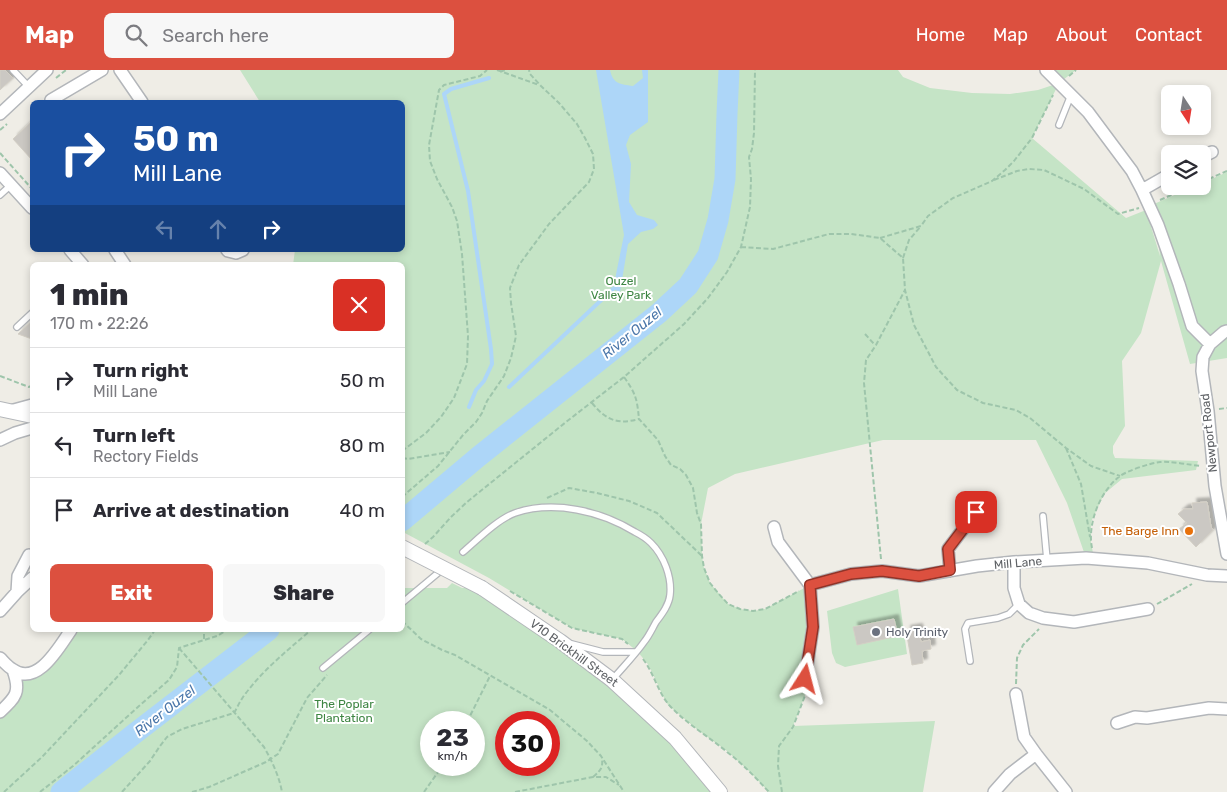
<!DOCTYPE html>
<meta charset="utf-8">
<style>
:root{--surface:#fff;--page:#f7f7f7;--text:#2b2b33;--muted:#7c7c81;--line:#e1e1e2;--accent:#dc503f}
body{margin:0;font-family:Rubik,sans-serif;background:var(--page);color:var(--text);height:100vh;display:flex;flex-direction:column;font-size:19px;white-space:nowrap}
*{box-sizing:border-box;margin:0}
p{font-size:16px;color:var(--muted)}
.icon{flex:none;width:28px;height:28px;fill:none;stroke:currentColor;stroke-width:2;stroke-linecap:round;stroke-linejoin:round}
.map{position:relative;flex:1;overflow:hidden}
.panel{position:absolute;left:30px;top:192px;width:375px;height:370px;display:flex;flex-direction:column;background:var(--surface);border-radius:8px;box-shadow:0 2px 8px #0003}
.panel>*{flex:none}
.guide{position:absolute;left:30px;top:30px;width:375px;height:152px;border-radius:8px;box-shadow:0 2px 8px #0003;background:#1a4fa0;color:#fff;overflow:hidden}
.needle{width:32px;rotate:168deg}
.controls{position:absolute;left:1161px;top:15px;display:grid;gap:10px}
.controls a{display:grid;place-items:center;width:50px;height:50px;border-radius:8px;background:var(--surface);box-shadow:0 2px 8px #0003;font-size:25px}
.speed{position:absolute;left:420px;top:641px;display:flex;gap:10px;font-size:25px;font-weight:700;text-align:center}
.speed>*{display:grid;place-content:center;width:65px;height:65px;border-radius:50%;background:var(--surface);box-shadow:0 2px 8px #0003;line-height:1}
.speed small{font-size:12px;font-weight:400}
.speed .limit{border:8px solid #d22;background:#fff;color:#111}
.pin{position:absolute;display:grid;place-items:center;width:42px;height:42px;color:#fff;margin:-21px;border-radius:10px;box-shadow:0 2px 8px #0006}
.me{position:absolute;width:55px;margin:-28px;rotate:9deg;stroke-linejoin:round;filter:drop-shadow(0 0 4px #0008)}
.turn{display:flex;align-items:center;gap:18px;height:105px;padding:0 20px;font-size:22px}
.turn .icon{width:65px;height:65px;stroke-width:2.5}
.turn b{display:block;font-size:35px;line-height:42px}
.lanes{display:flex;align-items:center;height:48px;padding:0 20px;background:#0003;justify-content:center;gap:25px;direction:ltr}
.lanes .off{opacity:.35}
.round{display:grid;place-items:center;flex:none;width:52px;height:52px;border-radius:8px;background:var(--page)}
.overview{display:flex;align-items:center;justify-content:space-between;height:85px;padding:0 20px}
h1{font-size:30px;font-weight:800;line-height:38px}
.button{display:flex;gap:10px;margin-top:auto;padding:10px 20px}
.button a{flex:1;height:58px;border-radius:8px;background:var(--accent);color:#fff;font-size:20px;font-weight:800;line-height:58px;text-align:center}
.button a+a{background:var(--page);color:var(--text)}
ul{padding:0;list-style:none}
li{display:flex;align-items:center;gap:15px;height:65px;padding:0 20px;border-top:1px solid var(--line)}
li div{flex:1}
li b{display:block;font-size:19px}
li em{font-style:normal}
header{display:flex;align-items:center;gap:30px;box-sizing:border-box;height:70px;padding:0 25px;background:var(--accent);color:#fff}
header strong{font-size:24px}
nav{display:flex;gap:28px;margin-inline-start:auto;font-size:18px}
.search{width:350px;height:45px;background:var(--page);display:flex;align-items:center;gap:12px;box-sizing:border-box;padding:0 18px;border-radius:8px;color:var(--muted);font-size:19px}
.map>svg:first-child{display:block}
.green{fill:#c5e4c6;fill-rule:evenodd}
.water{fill:#add6f8}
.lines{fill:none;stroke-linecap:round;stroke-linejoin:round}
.stream{stroke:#add6f8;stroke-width:4}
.river{stroke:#add6f8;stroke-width:21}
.building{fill:#cbc8c3;stroke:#d3cfc5;filter:url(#shadow)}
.service-casing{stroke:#b3b6ba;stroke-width:8}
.minor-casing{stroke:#b3b6ba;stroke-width:14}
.tertiary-casing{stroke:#b3b6ba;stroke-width:16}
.path{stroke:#9ec5ab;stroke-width:2;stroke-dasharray:5 2.5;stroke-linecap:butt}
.service{stroke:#fff;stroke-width:5.5}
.minor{stroke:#fff;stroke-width:11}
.tertiary{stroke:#fff;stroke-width:14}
.tertiary-bridge-casing{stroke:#b3b6ba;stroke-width:16;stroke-linecap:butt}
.tertiary-bridge{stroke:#fff;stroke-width:14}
.route-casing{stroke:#8f3429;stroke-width:12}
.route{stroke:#dc503f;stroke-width:9}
.food-dot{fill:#e8710a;stroke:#fff;stroke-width:2}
.worship-dot{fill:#6b7280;stroke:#fff;stroke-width:2}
.labels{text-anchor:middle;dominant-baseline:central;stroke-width:4;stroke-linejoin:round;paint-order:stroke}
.park-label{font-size:12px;fill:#3d8542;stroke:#fff}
.street-label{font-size:12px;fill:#5e6165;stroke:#fff}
.food-label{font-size:12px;fill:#c56008;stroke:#fff;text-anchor:end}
.worship-label{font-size:12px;fill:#5b616d;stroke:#fff;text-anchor:start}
.water-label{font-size:14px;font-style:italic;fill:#4b77aa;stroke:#fff}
</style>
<header>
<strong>Map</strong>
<div class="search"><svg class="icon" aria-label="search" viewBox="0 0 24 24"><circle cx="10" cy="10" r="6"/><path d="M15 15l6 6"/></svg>Search here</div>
<nav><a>Home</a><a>Map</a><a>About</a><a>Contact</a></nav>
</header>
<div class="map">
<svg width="1227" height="722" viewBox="0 0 1227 722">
<defs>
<filter id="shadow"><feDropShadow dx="4.5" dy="-4.5" stdDeviation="1" flood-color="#0004"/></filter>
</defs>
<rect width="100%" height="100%" fill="#efede6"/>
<path class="green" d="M240 0H898L903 7 930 18 972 23 1010 24 1038 20 1059 13 1046 0H1076L1059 13 1032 68 1126 148 1146 140 1160 186 1154 134 1195 116H1202L1203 113 1227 102V288L1190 294 1161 191 1141 263 1122 291 1125 356 1113 376V383L1115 388 1198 391 1196 400 1122 409 1104 424 1091 452V473L1094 488H1086L1067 433 1036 370H883L735 404 708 418 701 454 702 486 704 498 710 513 728 534 740 539 753 541 765 539 810 515 805 609 806 623 793 656 935 651 923 722H769L749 701 727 681 699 661 668 635 662 624 652 602 647 593 637 581 622 569 572 558 489 508 403 462 402 195H293L295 180H402V32H260Z
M452 513 462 518H482L612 610 720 722H0V642L16 610 34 602 71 560H402L403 518H447ZM431 652H474V695H431ZM506 652H549V695H506Z
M898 519 907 584 845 597 836 593 832 583 827 541Z"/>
<path class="water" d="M596 0H610C613 14 620 14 633 16L643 8 642 0H648V52L630 65 626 75 631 94 629 132 637 145 654 150 658 155 653 159 641 162 628 174 620 222 613 219 624 165Z"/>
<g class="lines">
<path class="stream" d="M509 317 613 219
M469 337 476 320 484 311 492 294 491 279 468 121 444 24 451 19 489 8"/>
<path class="river" d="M402 451 478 387 659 243 688 216 708 185 718 150 725 109 727 44 729 0
M61 722 134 664 269 560"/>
</g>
<path class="building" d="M0 0H5L13 8 0 20Z
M32 51V90L13 69Z
M32 251V269L18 264Z
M1207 432 1211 457 1213 460 1196 477 1179 459 1187 453 1178 444 1184 439H1193L1192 433Z
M894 549 898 566 857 575 853 557Z
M918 558 921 572 930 570 931 579 922 581 923 593 912 595 906 560Z"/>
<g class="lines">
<defs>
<path id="service" d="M13 0 29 17
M1059 55 1071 25
M0 125 11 115
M17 257 32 243
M1043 446 1047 490
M463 482C477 470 498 449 515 443 554 430 601 441 635 462 641 465 647 469 651 473 664 486 672 507 670 525 669 535 662 544 656 552 652 559 649 566 644 572 635 585 623 597 612 610
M402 533 438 503
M572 574 603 582H636
M970 591 965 559 968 553 998 548 1009 544 1019 534
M323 598 369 560"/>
<path id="minor" d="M120 0 142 32
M1046 0 1088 42 1132 101 1142 120 1158 155 1179 214 1192 256 1210 274
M51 30 102 0
M0 44 47 0
M1202 87 1212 82
M0 103 32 138
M1142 120 1170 104
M70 180 83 195
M115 180 125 195
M227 180 228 181 236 183 243 180
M1227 261 1224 262 1210 274 1203 287 1202 301 1208 341 1215 416 1227 484
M10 341 32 335
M0 370 15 363 32 358
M774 457 778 472 810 515
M1014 492V518L1019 534 1029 543 1043 548 1074 552 1148 539
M950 501 948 479 976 442
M17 522 18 506 29 485 32 486
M0 541 17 522 32 508
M0 588C4 592 7 596 12 599 37 618 59 577 71 560
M805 609 813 557 810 515 851 504 882 501 919 506 977 496 1014 492 1086 488 1148 493 1207 505 1227 506
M1016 624 1024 667 1036 684 1066 722
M0 642C16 627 21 622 13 600
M1117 653 1135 647 1147 648 1209 638 1227 639
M994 722 1010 704 1036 684"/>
<path id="tertiary" d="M0 339 32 346
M482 518 560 571 612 610 675 668 720 722"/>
</defs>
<use href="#service" class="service-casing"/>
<use href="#minor" class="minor-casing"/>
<use href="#tertiary" class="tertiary-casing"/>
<path class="path" d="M497 0 539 15
M500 2 505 0
M1069 6 1076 0
M56 8 66 0
M0 60 7 54
M0 83 32 119
M994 110 1017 101 1029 99 1044 100 1084 119 1118 144 1139 138
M1202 112 1227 101
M1160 130 1192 116
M880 168 921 156 928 146 953 128 992 111 1005 100 1014 91 1032 68 1053 25
M741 177 773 179 829 164H851L880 168 903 188 905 220 914 255 936 297 957 320 983 333 1016 340 1030 348 1066 378 1091 396 1120 406
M903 188 909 170 921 156
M865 264 875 275
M0 306 29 317 32 315
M624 307C636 324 637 329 639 349
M592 333C606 350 617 355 639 349L658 370 665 386 671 395 680 399 686 405 693 418 697 443 701 454 702 486 704 498 710 513 718 523 728 534 740 539 753 541 765 539 799 521
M1219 339 1227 338
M1066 378 1081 414 1090 467
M402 381 426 363 441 347 454 328 467 294 468 266 462 184 457 151 452 137 437 109 430 91 429 75 439 20 444 15 480 6 487 0
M402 388 408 389 450 382
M402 427 438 396 463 365 476 352 482 343 487 331 504 306 511 288 516 266 511 233 510 218 519 195 549 154 589 112 594 99 593 84 585 68 577 54 559 33 541 16 530 4 529 0
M547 428 569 418 597 423 629 431 657 443 702 486
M425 474 433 467 451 447 467 432 566 352 624 307 684 254 708 228 727 202 741 177 750 137 751 109 749 87 752 79 754 63 755 0
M1092 478C1087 454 1100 421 1120 406 1127 401 1150 393 1160 392 1169 391 1191 395 1201 396
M881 489 864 313 866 290 876 275 905 220
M510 521 572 558 622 569 628 574
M1157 534 1192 514
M402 551 421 569 442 580 455 585 550 640 587 671 601 686 624 722
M204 569V560
M179 578 264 677C272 691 279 706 282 722
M643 589C654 603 658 623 670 636 687 654 708 666 727 682 743 694 756 708 769 722
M1016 614 1017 588 1023 575 1039 559
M467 652 490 606
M593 707C601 700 603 698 602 688
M4 722 42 687 119 605 148 570 155 560
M40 722 73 696 139 636 169 610 177 597 179 578 217 566 227 560
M122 722 150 691 160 676 167 667 182 659 234 643C238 636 241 629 246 623 265 598 288 580 311 560
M192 722 209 717 266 692 278 684 307 628 327 605
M424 722 443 695
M515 722 593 707H606L619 715
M782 722 778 696 779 676 793 657 806 623V619"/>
<use href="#service" class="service"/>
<use href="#minor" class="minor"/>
<use href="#tertiary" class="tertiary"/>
<defs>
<path id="tertiary-bridge" d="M402 477 482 518"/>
</defs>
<use href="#tertiary-bridge" class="tertiary-bridge-casing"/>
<use href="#tertiary-bridge" class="tertiary-bridge"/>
</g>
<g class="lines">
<defs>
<path id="route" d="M805 609 813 557 810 515 851 504 882 501 919 506 950 500 948 479 976 442"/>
</defs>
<use href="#route" class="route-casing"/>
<use href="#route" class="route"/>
</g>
<circle class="food-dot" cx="1189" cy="461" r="5"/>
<circle class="worship-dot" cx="876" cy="562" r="5"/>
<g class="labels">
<g class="park-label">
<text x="621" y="211">Ouzel<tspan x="621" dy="14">Valley Park</tspan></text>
<text x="344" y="634">The Poplar<tspan x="344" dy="14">Plantation</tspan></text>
</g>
<g class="street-label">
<text transform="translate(1209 363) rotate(-96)">Newport Road</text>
<text transform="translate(1018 493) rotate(-5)">Mill Lane</text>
<text transform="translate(574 583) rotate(36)">V10 Brickhill Street</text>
</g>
<g class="food-label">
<text x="1179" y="461">The Barge Inn</text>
</g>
<g class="worship-label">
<text x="886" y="562">Holy Trinity</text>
</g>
<g class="water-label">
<text transform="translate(632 263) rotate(-39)">River Ouzel</text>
<text transform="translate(165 641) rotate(-38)">River Ouzel</text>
</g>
</g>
</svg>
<div class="controls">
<a><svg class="needle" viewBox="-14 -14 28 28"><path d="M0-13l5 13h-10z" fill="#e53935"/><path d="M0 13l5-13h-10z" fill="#7c7c81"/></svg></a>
<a><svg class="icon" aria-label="layers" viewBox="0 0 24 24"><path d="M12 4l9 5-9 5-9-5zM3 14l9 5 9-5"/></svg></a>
</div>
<div class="speed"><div>23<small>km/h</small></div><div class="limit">30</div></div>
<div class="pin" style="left:976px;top:442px;background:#d93025"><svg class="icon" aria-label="arrive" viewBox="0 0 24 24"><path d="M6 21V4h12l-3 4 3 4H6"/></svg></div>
<svg class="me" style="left:805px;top:609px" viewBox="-20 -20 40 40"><path d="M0-17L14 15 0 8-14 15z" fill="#dc503f" stroke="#fff" stroke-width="4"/></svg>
<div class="guide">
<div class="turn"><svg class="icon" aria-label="right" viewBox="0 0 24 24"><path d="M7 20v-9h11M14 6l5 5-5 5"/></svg><div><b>50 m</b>Mill Lane</div></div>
<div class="lanes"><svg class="icon off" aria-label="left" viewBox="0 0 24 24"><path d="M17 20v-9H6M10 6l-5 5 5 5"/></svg><svg class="icon off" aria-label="ahead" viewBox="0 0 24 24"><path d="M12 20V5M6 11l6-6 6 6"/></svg><svg class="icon" aria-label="right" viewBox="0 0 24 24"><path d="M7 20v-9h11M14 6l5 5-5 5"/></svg></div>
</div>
<section class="panel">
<div class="overview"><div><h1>1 min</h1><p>170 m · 22:26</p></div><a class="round" style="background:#d93025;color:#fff"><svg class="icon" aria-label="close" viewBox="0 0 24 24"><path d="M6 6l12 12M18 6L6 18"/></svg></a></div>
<ul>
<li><svg class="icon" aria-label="right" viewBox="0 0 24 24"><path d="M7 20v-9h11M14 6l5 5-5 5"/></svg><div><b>Turn right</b><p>Mill Lane</p></div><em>50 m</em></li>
<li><svg class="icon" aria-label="left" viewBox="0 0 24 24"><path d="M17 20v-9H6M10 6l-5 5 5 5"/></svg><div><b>Turn left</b><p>Rectory Fields</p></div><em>80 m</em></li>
<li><svg class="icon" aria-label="arrive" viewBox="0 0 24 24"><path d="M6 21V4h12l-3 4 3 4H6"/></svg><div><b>Arrive at destination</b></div><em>40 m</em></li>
</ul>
<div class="button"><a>Exit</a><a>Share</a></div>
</section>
</div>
